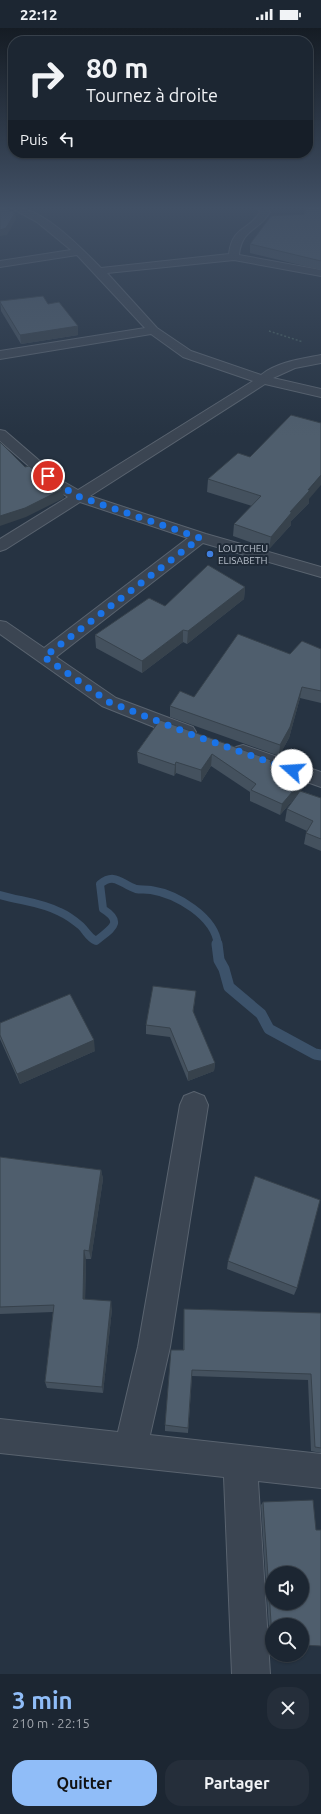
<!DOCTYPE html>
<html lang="fr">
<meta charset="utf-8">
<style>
:root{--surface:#1c2632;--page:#252e3a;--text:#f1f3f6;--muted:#a0a5ac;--line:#3a434d;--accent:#90bdf8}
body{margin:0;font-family:Ubuntu,sans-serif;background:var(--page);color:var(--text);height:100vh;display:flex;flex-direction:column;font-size:15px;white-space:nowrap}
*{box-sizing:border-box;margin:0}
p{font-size:13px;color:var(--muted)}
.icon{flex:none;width:22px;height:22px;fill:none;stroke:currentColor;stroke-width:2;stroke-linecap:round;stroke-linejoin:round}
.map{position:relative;height:1646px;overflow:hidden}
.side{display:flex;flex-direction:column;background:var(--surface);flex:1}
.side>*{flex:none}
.guide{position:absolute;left:8px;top:8px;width:305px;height:122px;border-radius:16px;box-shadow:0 1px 3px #0004,0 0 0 1px var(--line);background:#1c2632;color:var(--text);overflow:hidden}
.tools{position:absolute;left:265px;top:1538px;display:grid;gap:8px}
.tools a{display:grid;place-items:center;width:44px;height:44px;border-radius:50%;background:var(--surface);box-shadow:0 1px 3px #0004,0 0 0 1px var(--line);font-size:20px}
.pin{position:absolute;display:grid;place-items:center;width:34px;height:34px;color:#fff;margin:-17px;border:2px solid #fff;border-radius:50%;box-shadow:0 1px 4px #0007}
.me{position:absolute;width:44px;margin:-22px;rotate:289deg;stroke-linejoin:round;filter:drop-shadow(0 0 3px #0008)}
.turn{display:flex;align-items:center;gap:14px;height:84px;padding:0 12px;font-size:18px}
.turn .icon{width:52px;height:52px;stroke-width:2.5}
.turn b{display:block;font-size:28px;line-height:34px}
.then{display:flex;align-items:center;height:38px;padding:0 12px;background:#0003;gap:8px;font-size:15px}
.round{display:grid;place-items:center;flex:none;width:42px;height:42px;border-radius:16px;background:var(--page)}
.headline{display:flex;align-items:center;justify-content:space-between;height:68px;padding:0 12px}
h1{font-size:24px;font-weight:700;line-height:30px;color:var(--accent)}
.primary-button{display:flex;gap:8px;margin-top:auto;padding:8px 12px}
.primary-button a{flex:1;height:46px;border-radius:16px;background:var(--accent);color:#111;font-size:16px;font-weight:700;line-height:46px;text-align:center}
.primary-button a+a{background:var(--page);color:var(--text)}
.status{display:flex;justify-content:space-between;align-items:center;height:28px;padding:0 20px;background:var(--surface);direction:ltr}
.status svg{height:11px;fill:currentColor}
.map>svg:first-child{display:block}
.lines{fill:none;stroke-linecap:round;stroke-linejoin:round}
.stream-far1{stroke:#3c526a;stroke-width:8}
.stream{stroke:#3c526a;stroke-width:11}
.minor-casing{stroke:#59636f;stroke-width:2}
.path-far1{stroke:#475e60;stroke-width:1;stroke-dasharray:1.5 1.5;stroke-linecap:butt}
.path{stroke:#475e60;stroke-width:1.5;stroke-dasharray:2 2;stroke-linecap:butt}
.minor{fill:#3b4552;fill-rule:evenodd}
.wall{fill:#44515e}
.shaded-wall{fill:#37424c}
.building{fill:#4f5e6d;stroke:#37424c;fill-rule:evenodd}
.route{stroke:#1a73e8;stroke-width:7;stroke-dasharray:0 12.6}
.shop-dot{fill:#3f7fe0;stroke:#1f2a37;stroke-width:1.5}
.labels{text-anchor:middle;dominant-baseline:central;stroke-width:4;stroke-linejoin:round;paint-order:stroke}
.far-poi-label{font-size:10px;fill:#b8c0cc;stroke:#1f2a37;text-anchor:start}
</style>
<div class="status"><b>22:12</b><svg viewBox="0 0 49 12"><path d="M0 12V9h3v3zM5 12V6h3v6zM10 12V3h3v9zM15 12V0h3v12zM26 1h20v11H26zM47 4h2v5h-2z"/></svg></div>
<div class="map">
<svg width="321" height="1646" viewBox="0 0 321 1646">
<rect width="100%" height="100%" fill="#263342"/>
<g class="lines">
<path class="stream-far1" d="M0 867C20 873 41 874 60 884 67 887 75 893 81 898 87 904 88 909 96 913 110 901 125 895 103 881L100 856C115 844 121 856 136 861 140 862 146 861 151 862 176 866 215 888 218 917"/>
<path class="stream" d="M217 916 219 932 224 941 229 959 261 986 269 1001 315 1026 321 1027"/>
<defs>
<path id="minor" d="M8 178C42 178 78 217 101 240L229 226C232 198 249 203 260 184L258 178H266L270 184C258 204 242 200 239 227L321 242V248L234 232 107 245 157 300 191 323 261 347C277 334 301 331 321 327V335L295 340 273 350 321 361V369L265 356 90 468 206 506 321 539V549L203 515 56 629 116 670 193 699 196 704 193 709 186 711 179 709 102 678 0 606V593L6 594 44 620 188 510 80 474 6 521 0 523V511L68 469 54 460 0 413V402L5 403 64 454 78 462 253 353 183 329 151 306 0 331V323L145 300 77 227 0 239V233L71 222 37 194Z
M243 717 321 744V759L236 729 233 724 236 719Z
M194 1064 204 1068 208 1077 170 1319 150 1407 321 1426V1460L258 1453 270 1646H232L224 1449 0 1425V1391L118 1404 138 1319 180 1077 184 1068Z"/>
</defs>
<use href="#minor" class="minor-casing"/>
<path class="path-far1" d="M269 303 271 304"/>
<path class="path" d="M269 303 303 314"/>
<use href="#minor" class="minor"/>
</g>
<path class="wall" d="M304 178H321V242L250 225V216L304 186Z
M0 273 48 276 78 298V307L21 316 1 283Z
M208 451 309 471V475L291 493V497L269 521 233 508 234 496 252 478 207 464Z
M245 559 244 571 187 616 183 614 142 645 96 620 95 607 165 578Z
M321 621V675L300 670 289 710 279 728 170 689V678L194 669 290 626Z
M160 692 271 734 304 750 302 761 301 763 321 770V823L304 816 306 805 307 803 285 793 287 781 298 766 280 787 250 773V764L211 738 201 754 176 745 174 748 138 735 137 724Z
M195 972 193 985 215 1035 214 1043 188 1053 170 1009 146 1006V997Z
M0 995 95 1023 20 1056 0 1011Z
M0 1129 101 1142 103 1151 91 1231H86L85 1272 112 1281 103 1365 47 1360 45 1354 53 1284 0 1286Z
M228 1233 297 1260 294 1267 227 1241Z
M184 1281 321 1285V1425L311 1423 308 1352 192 1348 188 1405 165 1403V1397L183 1322Z
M263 1474 272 1597V1616H270L261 1477Z"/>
<path class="shaded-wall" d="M15 185 16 191 7 207 0 208V202Z
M78 298V307L21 316 20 307Z
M321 447V457L309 471V475L291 493V497L269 521 271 509 290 484Z
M63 461 64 470 26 489 0 498V488Z
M245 559 244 571 187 616 188 603Z
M183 602V614L142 645V633Z
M302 659 300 670 289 710 279 728 280 717Z
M212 726 211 738 201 754V742Z
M176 734V745L174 748 175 737Z
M304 750 302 761 280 787 282 776Z
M94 1012 95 1023 20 1056 17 1046Z
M215 1035 214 1043 188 1053V1044Z
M101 1142 103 1151 91 1231 89 1223Z
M84 1222 86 1231 85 1279 83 1271Z
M111 1273 112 1281 103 1365 102 1359Z"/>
<path class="building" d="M0 178H3L15 185 6 200 0 202Z
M305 178H321V233L250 216 271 188 305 186Z
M43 268 48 276 59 274 78 298 20 307 0 274V273Z
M291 387 321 395V447L308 462H310L290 484H292L271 509 234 496 261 468 208 451 238 425 250 429Z
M0 414 25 439 29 438 42 448 63 461 25 480 0 488Z
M208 537 245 559 188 603 183 602 142 633 95 607 149 570 165 578Z
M238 606 290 626 302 613 321 621V663L302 659 290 699 280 717 170 678 180 663 194 669Z
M160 692 271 732 270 734 304 750 282 776 251 762 256 756 212 726 201 742 176 734 175 737 137 724Z
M300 763 321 770V811L306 805 313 793 287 781Z
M153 958 196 963 193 983 215 1035 188 1044 170 1000 146 997Z
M70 966 94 1012 17 1046 0 1007V995Z
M0 1129 101 1142 89 1223 84 1222 83 1271 111 1273 102 1359 45 1354 54 1277 0 1279Z
M255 1148 320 1172 297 1260 228 1233Z
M184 1281 321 1285V1420L315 1419 311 1346 192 1342 188 1400 165 1397 171 1322H184Z
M313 1472 316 1502H321V1618L302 1617V1597H272V1609L263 1474ZM272 1545H302V1575H272Z"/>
<linearGradient id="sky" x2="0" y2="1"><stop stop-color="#151c24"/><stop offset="0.44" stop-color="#415065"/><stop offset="1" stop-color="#415065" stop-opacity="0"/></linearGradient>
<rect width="321" height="408" fill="url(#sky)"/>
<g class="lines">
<path class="route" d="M48 448 58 457 80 469 200 510 44 629 109 674 193 707 292 742"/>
</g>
<circle class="shop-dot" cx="210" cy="526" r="4"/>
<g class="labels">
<g class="far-poi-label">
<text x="218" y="520">LOUTCHEU<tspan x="218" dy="12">ELISABETH</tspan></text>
</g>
</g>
</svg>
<div class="tools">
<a><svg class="icon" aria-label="sound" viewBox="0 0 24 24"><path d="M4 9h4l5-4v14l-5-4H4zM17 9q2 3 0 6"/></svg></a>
<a><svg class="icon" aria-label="search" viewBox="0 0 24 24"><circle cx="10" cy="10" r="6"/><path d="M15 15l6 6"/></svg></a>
</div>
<div class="pin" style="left:48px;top:448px;background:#d93025"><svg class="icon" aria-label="arrive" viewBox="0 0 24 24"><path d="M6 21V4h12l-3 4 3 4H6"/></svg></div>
<svg class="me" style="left:292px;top:742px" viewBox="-20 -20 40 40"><circle r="19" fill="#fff"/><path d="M0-13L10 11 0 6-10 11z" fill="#1a73e8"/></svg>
<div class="guide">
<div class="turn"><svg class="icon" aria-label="right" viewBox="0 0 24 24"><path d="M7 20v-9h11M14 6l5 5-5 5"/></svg><div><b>80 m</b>Tournez à droite</div></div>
<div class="then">Puis<svg class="icon" aria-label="left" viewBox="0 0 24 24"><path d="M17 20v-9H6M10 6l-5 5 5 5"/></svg></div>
</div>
</div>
<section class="side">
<div class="headline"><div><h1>3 min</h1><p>210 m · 22:15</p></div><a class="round"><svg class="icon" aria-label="close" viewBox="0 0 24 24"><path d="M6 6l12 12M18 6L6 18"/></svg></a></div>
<div class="primary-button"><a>Quitter</a><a>Partager</a></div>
</section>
